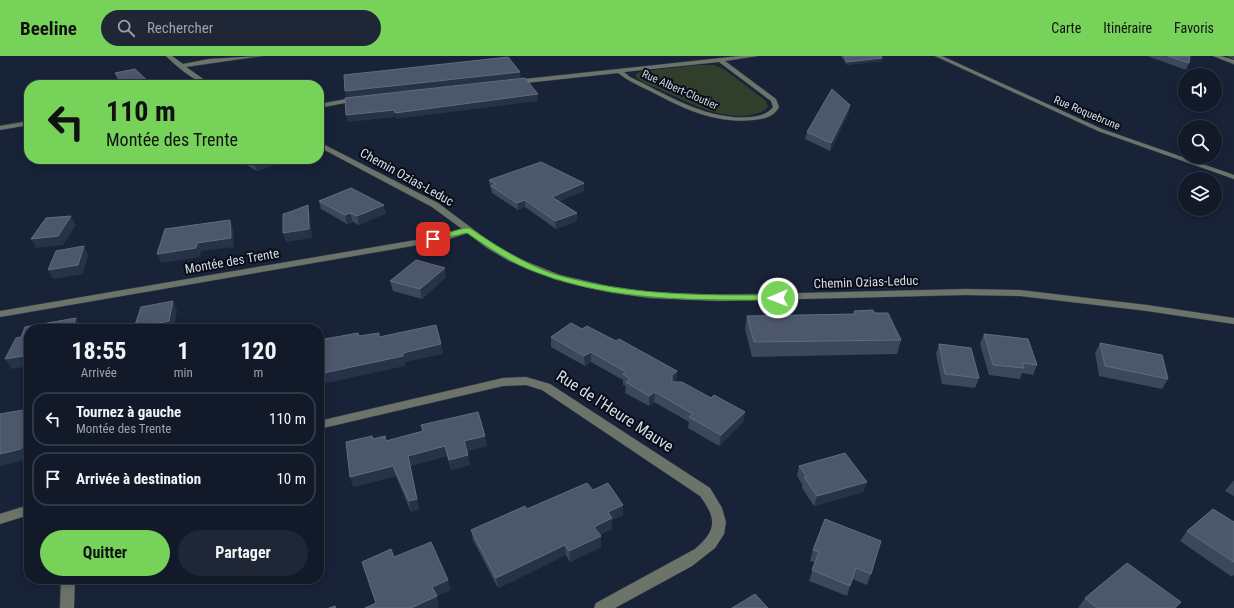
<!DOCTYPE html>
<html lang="fr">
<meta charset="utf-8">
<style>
:root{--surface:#121a2a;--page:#1f2736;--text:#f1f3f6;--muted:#9ca1a8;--line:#313847;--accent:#77d259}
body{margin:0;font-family:"Roboto Condensed",sans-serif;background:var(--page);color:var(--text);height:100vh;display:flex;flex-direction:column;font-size:15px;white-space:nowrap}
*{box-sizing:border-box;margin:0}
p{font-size:13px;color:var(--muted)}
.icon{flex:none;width:22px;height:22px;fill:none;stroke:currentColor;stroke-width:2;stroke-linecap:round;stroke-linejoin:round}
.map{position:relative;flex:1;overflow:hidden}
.panel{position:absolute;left:24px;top:268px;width:300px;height:260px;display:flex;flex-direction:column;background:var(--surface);border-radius:16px;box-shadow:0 2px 10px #0003,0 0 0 1px var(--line)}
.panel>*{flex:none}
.guide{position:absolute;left:24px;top:24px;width:300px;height:84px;border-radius:16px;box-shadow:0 2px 10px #0003,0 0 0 1px var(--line);background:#77d259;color:#111;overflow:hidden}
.controls{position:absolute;left:1178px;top:12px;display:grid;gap:8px}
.controls a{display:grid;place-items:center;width:44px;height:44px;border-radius:50%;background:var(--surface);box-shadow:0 2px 10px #0003,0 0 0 1px var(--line);font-size:20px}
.pin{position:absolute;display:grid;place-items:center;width:34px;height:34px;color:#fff;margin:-17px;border-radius:8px;box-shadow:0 2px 6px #0006}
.me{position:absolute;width:44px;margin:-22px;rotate:269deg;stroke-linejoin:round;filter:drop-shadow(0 0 3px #0008)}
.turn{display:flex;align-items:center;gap:14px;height:84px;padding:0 16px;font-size:18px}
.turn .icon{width:52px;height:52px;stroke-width:2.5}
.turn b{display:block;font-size:28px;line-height:34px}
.eta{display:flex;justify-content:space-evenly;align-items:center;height:68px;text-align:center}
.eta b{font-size:24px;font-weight:700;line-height:28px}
.action{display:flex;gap:8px;margin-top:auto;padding:8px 16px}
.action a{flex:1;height:46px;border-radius:24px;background:var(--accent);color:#111;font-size:16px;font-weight:700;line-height:46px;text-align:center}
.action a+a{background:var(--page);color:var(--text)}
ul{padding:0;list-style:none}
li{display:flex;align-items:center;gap:12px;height:54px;margin:0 8px 6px;padding:0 8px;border:2px solid var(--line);border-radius:16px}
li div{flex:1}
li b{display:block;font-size:15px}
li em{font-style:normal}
header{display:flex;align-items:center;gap:24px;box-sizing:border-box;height:56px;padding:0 20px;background:var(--accent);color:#111}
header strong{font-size:19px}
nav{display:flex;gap:22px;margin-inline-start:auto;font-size:14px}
.search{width:280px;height:36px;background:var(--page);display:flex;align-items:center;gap:10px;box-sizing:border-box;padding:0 14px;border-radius:22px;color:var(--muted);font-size:15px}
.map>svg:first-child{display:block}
.green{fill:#313e2c}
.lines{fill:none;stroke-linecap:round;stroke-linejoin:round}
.minor-casing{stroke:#323d51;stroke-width:1}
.minor{fill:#6c7369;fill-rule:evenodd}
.wall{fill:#3b475c}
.shaded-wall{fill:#263247}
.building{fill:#4c576b;stroke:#616c7f}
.route{fill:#77d259;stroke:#4d883a}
.labels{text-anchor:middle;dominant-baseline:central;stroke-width:4;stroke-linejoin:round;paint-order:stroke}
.far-street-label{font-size:11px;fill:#d4dcea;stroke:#080d16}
.street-label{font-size:13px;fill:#d4dcea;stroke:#080d16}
.near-street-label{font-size:16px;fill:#d4dcea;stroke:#080d16}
</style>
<header>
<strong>Beeline</strong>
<div class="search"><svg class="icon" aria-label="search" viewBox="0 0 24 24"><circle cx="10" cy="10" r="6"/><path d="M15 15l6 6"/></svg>Rechercher</div>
<nav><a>Carte</a><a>Itinéraire</a><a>Favoris</a></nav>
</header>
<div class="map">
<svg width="1234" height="552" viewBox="0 0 1234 552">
<rect width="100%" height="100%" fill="#182338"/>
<path class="green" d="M698 9H714L724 13 766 45 768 51C764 56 758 57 751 59 720 64 693 48 665 36 656 31 642 28 635 20L637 17 643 15Z"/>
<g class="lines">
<defs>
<path id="minor" d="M166 0H172L183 8 209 3 262 0 186 11 212 29C198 29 176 10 166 0Z
M740 0H758L725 5 776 43 779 51C774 61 764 63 753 64 716 68 684 53 652 36 640 30 628 25 618 17L516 28 513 26 516 24ZM719 6 771 45 773 51C768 58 760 60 751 61 707 65 668 39 630 21L624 16Z
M935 0H942L1102 73 1234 119V123L1098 75Z
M1213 0H1221L1234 4V8Z
M358 41 361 43 360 44 319 52V48Z
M29 65V69L0 74V70Z
M319 86 438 147 493 188 515 201 560 219 608 230 649 236 718 239 965 233 1020 234 1147 249 1234 262V268L1147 255 1020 240 965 239 718 245 649 242 608 236 554 223 509 205 487 192 467 177 447 184 0 261V255L445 179 462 173 432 151 319 91Z
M526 321 550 328 710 432 722 452 726 466 724 478 715 492 692 510 615 552H594L596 547 695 493C717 474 717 463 700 440L542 334 526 329 503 330 319 373V365L503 322Z
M29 449V459L0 468V458Z
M61 523H75L74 552H60Z"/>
</defs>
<use href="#minor" class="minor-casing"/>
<use href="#minor" class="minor"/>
</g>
<path class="wall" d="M841 0H881L882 5 847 9Z
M1147 0H1190L1189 7 1186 14Z
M1226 0H1234V3Z
M115 17 151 28V29H123L117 23Z
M849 56 830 95 805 83 807 76Z
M236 103H287L288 104 257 115Z
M489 124 584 135 559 145 577 157V165L556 173 525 151 518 154 492 137 491 132 490 131Z
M319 145 386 157 359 169 353 166 347 168 321 153Z
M446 221 422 243 393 235 390 225Z
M854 255 875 257 901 284 897 298 752 301 745 273 747 260 854 258Z
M582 273 616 285 677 315 676 325 675 326 745 356 743 366 719 390 688 372 689 366 654 346 649 350 625 337 626 330 623 329V324L591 306 585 310 551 291V281Z
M984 278 1037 309 1033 319 1022 317 1020 323 989 319 980 288Z
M1100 287 1168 323 1162 333 1099 320 1095 297Z
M939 288 979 322 975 332 942 328 936 298Z
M385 380 387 385 487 390 467 395 470 409 451 414 447 400 410 410 419 453 411 456 396 420 353 431 373 383Z
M799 410 867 426 863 436 814 450 802 432V428L797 420Z
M1234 424V440L1225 435Z
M593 434 623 449V459L612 464V473L599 479 601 480V491L570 506 566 499 498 532 473 484 471 474 527 453Z
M1234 466V519L1232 521 1180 485 1187 475Z
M813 494 871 518 867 529 852 523 847 540 809 525 815 506 810 505Z
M1085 542 1181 546 1176 552H1078Z"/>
<path class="shaded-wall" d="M882 2V5L847 9V6Z
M520 16 521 22 346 42 345 35Z
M538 38V45L396 63 395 57Z
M850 49 849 56 830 95 831 87Z
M394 54 395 61 348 66 346 59Z
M265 103H287L288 104 257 115 254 107Z
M584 127V135L553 148 552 141Z
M525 144V151L518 154 517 147Z
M308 149 310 158 312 182 286 186 283 177Z
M384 149 386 157 359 169 357 160Z
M350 157 353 166 347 168 345 159Z
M577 157V165L556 173 555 165Z
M71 160 76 169 63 189 36 192 31 183Z
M230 164 233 172 234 191 201 195 200 201 161 207 157 198 197 187Z
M84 190 88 199 83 218 53 223 48 214Z
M445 212 446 221 422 243 420 233Z
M173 245 177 255 174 273H135L134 272Z
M76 262 82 272 81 273H72Z
M441 288 443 298 405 306V310L322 328 319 318 403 297Z
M591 296V306L585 310 584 300Z
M29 298V310L12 313 5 303Z
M677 315 676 325 671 329 672 319Z
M655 336 654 346 649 350V340Z
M745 356 743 366 719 390 721 379Z
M485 380 487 390 466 395 464 385Z
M29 385V403L0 410V398L24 387Z
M445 390 447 400 410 410 419 453 411 456 409 445 408 400Z
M468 399 470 409 451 414 449 404Z
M393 410 396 420 353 431 350 421Z
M867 426 863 436 814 450 817 440Z
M623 449V459L612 464V473L594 481V471L608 456Z
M601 480V491L570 506 569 495Z
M565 489 566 499 498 532 496 522Z
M448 524 451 534 437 540 439 551 437 552H411L432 531Z"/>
<path class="building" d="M844 0H881L882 2 847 6Z
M1168 0H1190L1189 7Z
M508 1 520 16 345 35 344 19Z
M135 13 151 28 148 29H126L115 17Z
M525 22 538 38 395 57 394 54 346 59 345 42Z
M832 33 850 49 831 87 807 76Z
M248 103H265L254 107Z
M541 106 584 127 552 141 577 157 555 165 525 144 517 147 491 130 496 128 489 124Z
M351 132 384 149 357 160 350 157 345 159 319 145Z
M308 149 309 173 283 177V158L290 156Z
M71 160 58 180 31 183 46 162Z
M230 164 231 182 197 187 196 192 157 198 165 173Z
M84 190 78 209 48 214 56 195Z
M416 204 445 212 420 233 390 225Z
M173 245 169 265 134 272 141 251Z
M873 254 875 257H888L901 284 754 286 747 260 855 258 854 255Z
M76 262 72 273H29V299L5 303 16 282 21 281 25 271Z
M571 267 582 273 587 270 616 285 619 283 677 315 672 319V326H682L711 342 714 339 745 356 721 379 689 361 693 358 655 336 649 340 626 326 630 323 623 318 626 316 591 296 584 300 551 281Z
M436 269 441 288 403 297V300L319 318V284L358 277 359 280 379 277V281Z
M984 278 1028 283 1037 309 1022 307 1024 312 993 309Z
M1100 287 1162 299 1168 323 1105 310Z
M939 288 971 292 979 322 945 318Z
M29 353V385L24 387 21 393 0 398V358Z
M478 356 485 380 464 385 468 399 449 404 445 390 408 400 417 443 409 445 393 410 350 421 346 386 372 380 373 383 385 380 386 385 423 375 421 369Z
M845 397 867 426 817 440 804 421H807L799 410Z
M587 427 593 434 608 427 623 449 608 456 612 462 594 471 601 480 569 495 565 489 496 522 471 474 525 450 527 453Z
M1213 453 1234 466V506L1187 475Z
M825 463 881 485 871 518 856 512 850 530 812 514 819 496 813 494Z
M431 486 448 524 432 531 437 540 411 552H365L376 547 362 506 391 493 394 501Z
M1127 507 1181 546 1174 552H1097L1085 542Z
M755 538 768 552H732Z
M335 550 336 552H329Z"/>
<path class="route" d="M465 172H470C493 188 516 202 541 213 557 220 574 223 591 227 653 240 715 239 778 239L782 242 778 244C697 244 615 246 538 217 512 208 489 192 467 177L433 185 429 183 430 181Z"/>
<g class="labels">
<g class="far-street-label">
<text transform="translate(680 34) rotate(24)">Rue Albert-Cloutier</text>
<text transform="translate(1087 57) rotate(23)">Rue Roquebrune</text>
</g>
<g class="street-label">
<text transform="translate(407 121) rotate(29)">Chemin Ozias-Leduc</text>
<text transform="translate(232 205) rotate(-10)">Montée des Trente</text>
<text transform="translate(866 226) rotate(-2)">Chemin Ozias-Leduc</text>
</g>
<g class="near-street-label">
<text transform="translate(615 355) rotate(33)">Rue de l'Heure Mauve</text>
</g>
</g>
</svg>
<div class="controls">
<a><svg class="icon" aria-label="sound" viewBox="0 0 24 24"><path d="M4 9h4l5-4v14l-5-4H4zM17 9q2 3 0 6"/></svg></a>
<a><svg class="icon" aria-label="search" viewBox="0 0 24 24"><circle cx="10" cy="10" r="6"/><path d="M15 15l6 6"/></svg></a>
<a><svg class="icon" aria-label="layers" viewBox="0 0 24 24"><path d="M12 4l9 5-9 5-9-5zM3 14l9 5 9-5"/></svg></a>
</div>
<div class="pin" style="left:433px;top:183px;background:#d93025"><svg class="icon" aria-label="arrive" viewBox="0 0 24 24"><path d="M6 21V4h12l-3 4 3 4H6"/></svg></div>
<svg class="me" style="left:778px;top:242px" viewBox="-20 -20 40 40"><circle r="17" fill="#77d259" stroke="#fff" stroke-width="3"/><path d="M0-11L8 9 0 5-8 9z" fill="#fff"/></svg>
<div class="guide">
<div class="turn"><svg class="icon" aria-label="left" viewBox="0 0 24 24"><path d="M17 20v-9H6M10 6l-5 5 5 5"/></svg><div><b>110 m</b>Montée des Trente</div></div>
</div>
<section class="panel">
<div class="eta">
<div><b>18:55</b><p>Arrivée</p></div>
<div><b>1</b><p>min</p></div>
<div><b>120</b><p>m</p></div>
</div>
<ul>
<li><svg class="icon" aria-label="left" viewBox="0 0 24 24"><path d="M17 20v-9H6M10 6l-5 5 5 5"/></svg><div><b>Tournez à gauche</b><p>Montée des Trente</p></div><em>110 m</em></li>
<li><svg class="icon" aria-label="arrive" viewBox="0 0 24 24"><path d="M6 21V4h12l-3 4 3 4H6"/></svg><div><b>Arrivée à destination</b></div><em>10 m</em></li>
</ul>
<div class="action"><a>Quitter</a><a>Partager</a></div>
</section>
</div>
